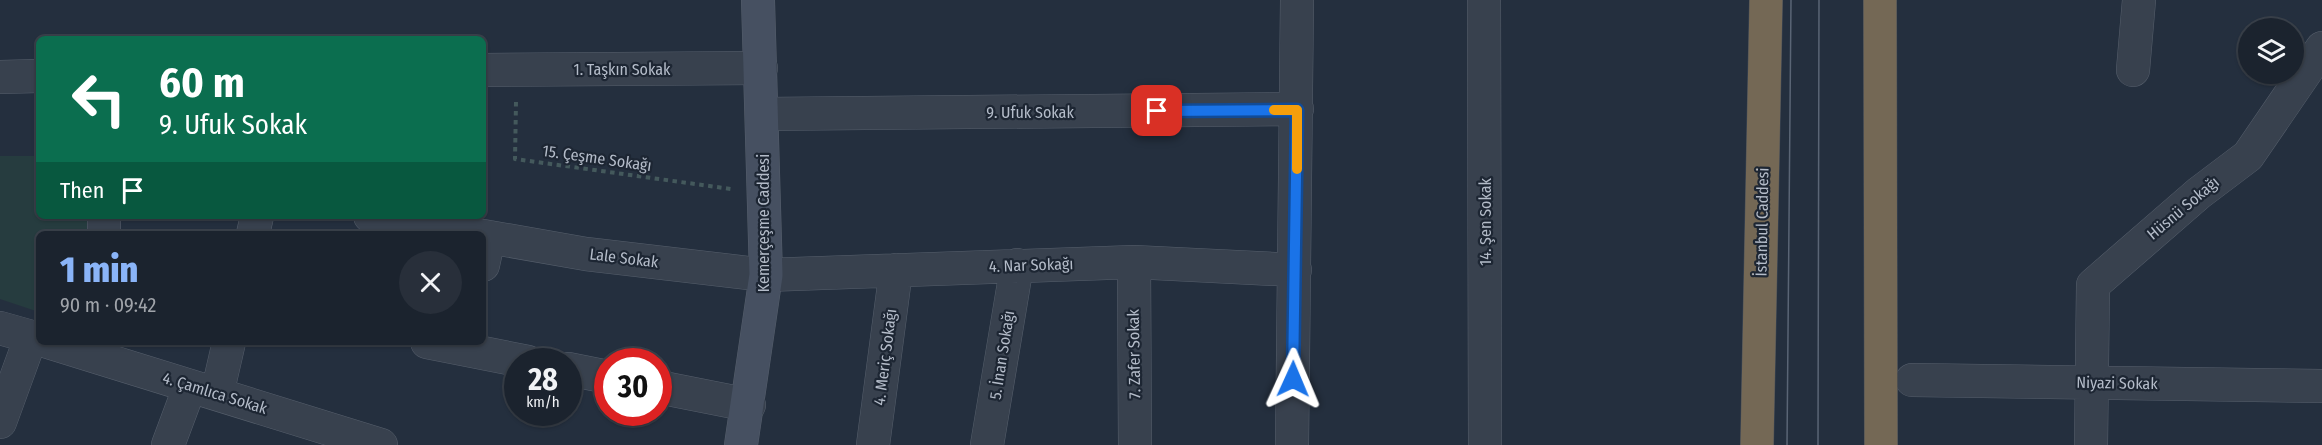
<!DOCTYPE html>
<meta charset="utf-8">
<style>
:root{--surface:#1b232e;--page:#282f3a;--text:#f1f3f6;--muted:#a0a4aa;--line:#39404a;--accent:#8ab4f8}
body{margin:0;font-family:"Fira Sans Condensed",sans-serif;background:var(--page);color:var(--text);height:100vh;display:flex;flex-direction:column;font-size:22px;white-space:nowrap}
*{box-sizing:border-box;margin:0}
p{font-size:20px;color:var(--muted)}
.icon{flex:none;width:33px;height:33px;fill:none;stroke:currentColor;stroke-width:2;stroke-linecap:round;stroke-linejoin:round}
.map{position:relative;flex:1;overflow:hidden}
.drawer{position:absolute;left:36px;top:231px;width:450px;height:114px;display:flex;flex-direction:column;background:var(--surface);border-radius:9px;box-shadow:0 2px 4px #0004,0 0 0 2px var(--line)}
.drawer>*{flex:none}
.hud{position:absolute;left:36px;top:36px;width:450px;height:183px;border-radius:9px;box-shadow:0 2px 4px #0004,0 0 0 2px var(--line);background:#0b6e4f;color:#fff;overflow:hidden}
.fabs{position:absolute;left:2238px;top:18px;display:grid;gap:12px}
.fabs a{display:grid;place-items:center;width:66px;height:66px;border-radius:50%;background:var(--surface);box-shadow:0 2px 4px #0004,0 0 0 2px var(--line);font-size:30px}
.speed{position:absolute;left:504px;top:348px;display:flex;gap:12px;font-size:30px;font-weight:700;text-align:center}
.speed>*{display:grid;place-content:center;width:78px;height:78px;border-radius:50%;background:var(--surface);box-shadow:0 2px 4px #0004,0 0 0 2px var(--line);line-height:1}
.speed small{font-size:15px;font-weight:400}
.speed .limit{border:9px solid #d22;background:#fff;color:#111}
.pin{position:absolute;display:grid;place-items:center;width:51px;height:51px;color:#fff;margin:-26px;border-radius:12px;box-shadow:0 3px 9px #0006}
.me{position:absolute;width:66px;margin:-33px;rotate:1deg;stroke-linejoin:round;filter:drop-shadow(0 0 4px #0008)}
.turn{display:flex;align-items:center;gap:21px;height:126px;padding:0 24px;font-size:27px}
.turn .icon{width:78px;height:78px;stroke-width:2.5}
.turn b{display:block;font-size:42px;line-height:51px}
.then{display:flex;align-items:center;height:57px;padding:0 24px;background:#0003;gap:12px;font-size:22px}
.round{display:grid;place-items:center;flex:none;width:63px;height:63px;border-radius:32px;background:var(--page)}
.head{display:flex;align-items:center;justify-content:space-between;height:102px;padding:0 24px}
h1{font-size:36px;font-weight:800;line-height:45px;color:var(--accent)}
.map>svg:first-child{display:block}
.green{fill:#263c3f}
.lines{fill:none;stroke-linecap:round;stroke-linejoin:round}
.street-casing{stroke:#565f6c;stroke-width:34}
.secondary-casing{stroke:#565f6c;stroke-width:34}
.highway-casing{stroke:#434c59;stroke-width:34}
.path{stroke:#44595c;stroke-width:4;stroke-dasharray:4.5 4.5;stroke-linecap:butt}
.street{stroke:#38414e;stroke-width:33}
.secondary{stroke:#465061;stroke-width:33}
.highway{stroke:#746855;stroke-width:33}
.tram{stroke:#5a6575;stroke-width:1.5}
.route-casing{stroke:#114b97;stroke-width:15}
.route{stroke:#1a73e8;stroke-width:10}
.slow{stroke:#f59e0b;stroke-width:10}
.labels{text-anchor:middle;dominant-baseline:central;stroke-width:4.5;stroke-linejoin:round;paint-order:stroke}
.street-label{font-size:16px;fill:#b4bcc9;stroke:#1d2633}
</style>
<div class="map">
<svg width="2322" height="445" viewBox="0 0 2322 445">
<rect width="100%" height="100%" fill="#242f3e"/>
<path class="green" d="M0 156H39V216H90L91 234H39V312L0 299Z"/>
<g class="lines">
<defs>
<path id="street" d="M1484 0 1485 445
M483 70 761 68
M2133 70 2139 0
M0 77 39 76
M763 114 1297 109
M104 216V234
M370 216 474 234
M253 234 257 216
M483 236 586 254 766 275 1134 262 1295 270
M1134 262 1135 445
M483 265 489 237
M0 328 39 339
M48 342 381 445
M427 342 528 362
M568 369 608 377
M1912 380 2322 386
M658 387 749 405
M217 394 229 342
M0 422 31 337
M168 445 190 386
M873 445 896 270
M987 445 1017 265
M1292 445 1297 0
M2091 445 2093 285 2199 193 2248 156 2322 48"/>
<path id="secondary" d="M741 445 766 275 758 0"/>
<path id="highway" d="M1880 0 1881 445
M1757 445 1766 0"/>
</defs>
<use href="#street" class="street-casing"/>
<use href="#secondary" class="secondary-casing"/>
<use href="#highway" class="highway-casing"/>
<path class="path" d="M516 102 515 159 731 189"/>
<use href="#street" class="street"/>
<use href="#secondary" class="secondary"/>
<use href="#highway" class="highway"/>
<path class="tram" d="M1787 445 1791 0
M1818 445 1819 0"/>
</g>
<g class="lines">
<defs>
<path id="route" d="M1157 111 1297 110 1293 379"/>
</defs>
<use href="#route" class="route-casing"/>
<use href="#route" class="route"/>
<path class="slow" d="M1274 110H1297V169"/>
</g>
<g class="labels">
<g class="street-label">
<text x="622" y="69">1. Taşkın Sokak</text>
<text x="1030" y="112">9. Ufuk Sokak</text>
<text transform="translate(597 158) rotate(8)">15. Çeşme Sokağı</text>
<text transform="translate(2183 208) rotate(-40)">Hüsnü Sokağı</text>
<text transform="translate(1485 222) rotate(-90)">14. Şen Sokak</text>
<text transform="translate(1762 222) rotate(-89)">İstanbul Caddesi</text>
<text transform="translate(763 223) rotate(-90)">Kemerçeşme Caddesi</text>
<text transform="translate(624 258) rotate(7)">Lale Sokak</text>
<text transform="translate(1031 265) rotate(-2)">4. Nar Sokağı</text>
<text transform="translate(1134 354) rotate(-91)">7. Zafer Sokak</text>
<text transform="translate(1002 355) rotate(-81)">5. İnan Sokağı</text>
<text transform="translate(885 357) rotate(-83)">4. Meriç Sokağı</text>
<text transform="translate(2117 383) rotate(1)">Niyazi Sokak</text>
<text transform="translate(215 393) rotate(17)">4. Çamlıca Sokak</text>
</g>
</g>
</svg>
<div class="fabs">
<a><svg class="icon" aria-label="layers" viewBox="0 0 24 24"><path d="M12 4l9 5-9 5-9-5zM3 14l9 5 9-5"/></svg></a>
</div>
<div class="speed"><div>28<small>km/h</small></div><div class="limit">30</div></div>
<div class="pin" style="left:1157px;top:111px;background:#d93025"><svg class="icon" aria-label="arrive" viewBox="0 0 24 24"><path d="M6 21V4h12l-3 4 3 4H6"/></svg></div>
<svg class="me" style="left:1293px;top:379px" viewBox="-20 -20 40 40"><path d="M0-17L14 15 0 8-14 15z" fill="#1a73e8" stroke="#fff" stroke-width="4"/></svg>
<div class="hud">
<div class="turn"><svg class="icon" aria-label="left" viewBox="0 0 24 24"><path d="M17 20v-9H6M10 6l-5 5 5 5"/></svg><div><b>60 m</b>9. Ufuk Sokak</div></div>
<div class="then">Then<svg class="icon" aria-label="arrive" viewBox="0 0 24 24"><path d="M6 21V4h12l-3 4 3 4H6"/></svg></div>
</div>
<section class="drawer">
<div class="head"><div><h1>1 min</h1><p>90 m · 09:42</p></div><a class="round"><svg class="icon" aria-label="close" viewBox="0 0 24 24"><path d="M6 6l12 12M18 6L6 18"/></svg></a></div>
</section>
</div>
